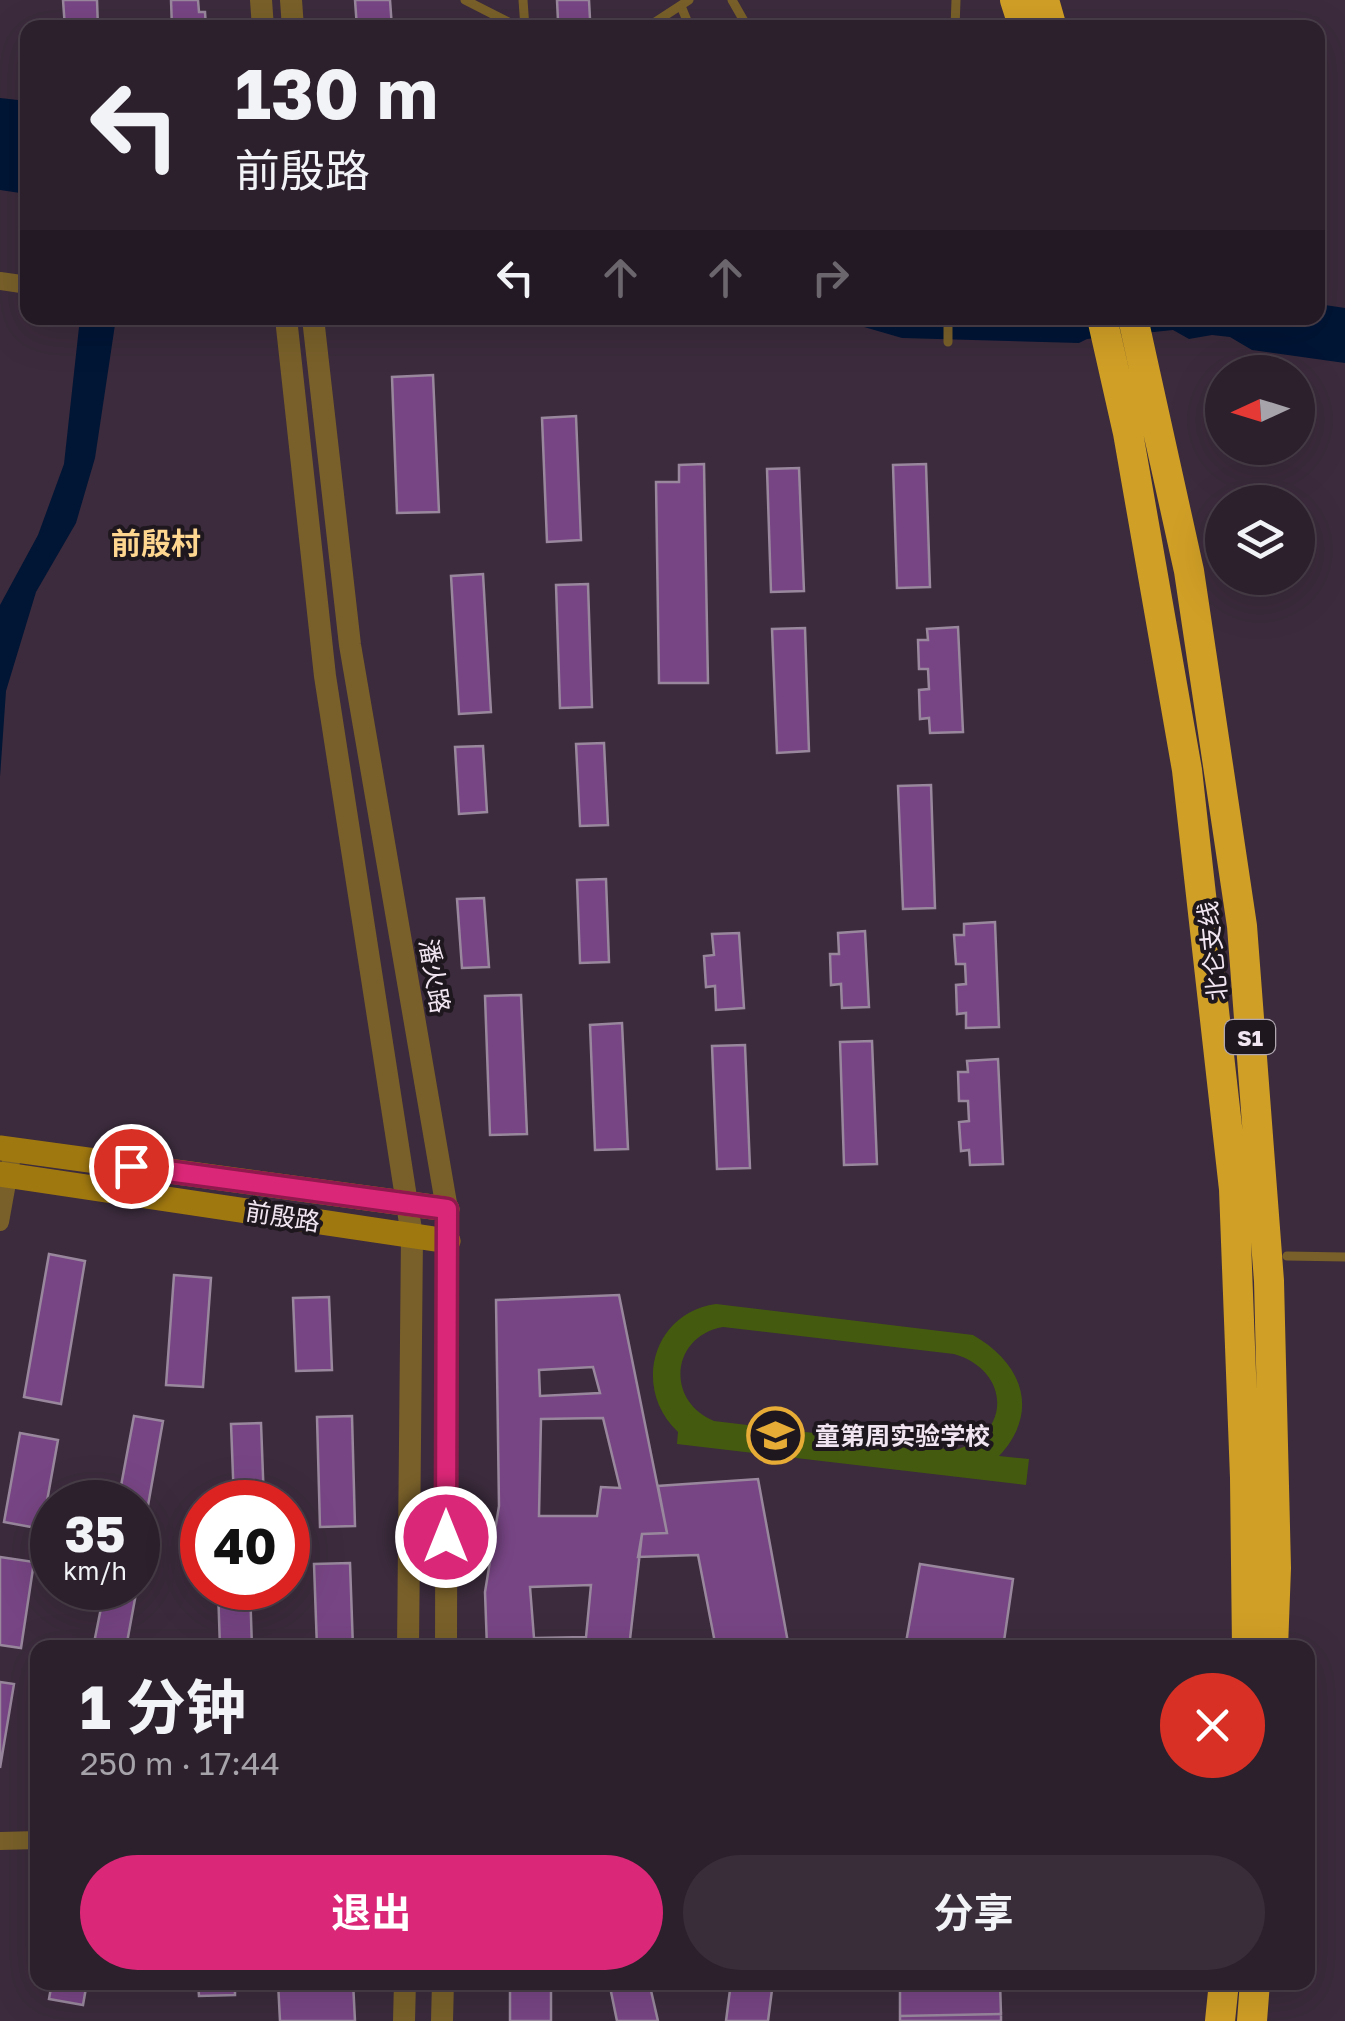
<!DOCTYPE html>
<html lang="zh">
<meta charset="utf-8">
<style>
:root{--surface:#2c202d;--page:#382d39;--text:#f1f3f6;--muted:#a6a3aa;--line:#483e49;--accent:#db2777}
body{margin:0;font-family:"Golos Text","Noto Sans SC",sans-serif;background:var(--page);color:var(--text);height:100vh;display:flex;flex-direction:column;font-size:38px;white-space:nowrap}
*{box-sizing:border-box;margin:0}
p{font-size:32px;color:var(--muted)}
.icon{flex:none;width:55px;height:55px;fill:none;stroke:currentColor;stroke-width:2;stroke-linecap:round;stroke-linejoin:round}
.map{position:relative;flex:1;overflow:hidden}
.drawer{position:absolute;left:30px;top:1640px;width:1285px;height:350px;display:flex;flex-direction:column;background:var(--surface);border-radius:20px;box-shadow:0 10px 40px #0002,0 0 0 2px var(--line)}
.drawer>*{flex:none}
.top-card{position:absolute;left:20px;top:20px;width:1305px;height:305px;border-radius:20px;box-shadow:0 10px 40px #0002,0 0 0 2px var(--line);background:#2c202d;color:var(--text);overflow:hidden}
.needle{width:65px;rotate:266deg}
.controls{position:absolute;left:1205px;top:355px;display:grid;gap:20px}
.controls a{display:grid;place-items:center;width:110px;height:110px;border-radius:50%;background:var(--surface);box-shadow:0 10px 40px #0002,0 0 0 2px var(--line);font-size:50px}
.speed{position:absolute;left:30px;top:1480px;display:flex;gap:20px;font-size:50px;font-weight:700;text-align:center}
.speed>*{display:grid;place-content:center;width:130px;height:130px;border-radius:50%;background:var(--surface);box-shadow:0 10px 40px #0002,0 0 0 2px var(--line);line-height:1}
.speed small{font-size:25px;font-weight:400}
.speed .limit{border:15px solid #d22;background:#fff;color:#111}
.pin{position:absolute;display:grid;place-items:center;width:85px;height:85px;color:#fff;margin:-42px;border:5px solid #fff;border-radius:50%;box-shadow:0 2px 10px #0007}
.me{position:absolute;width:110px;margin:-55px;rotate:0deg;stroke-linejoin:round;filter:drop-shadow(0 0 8px #0008)}
.turn{display:flex;align-items:center;gap:35px;height:210px;padding:0 50px;font-size:45px}
.turn .icon{width:130px;height:130px;stroke-width:2.5}
.turn b{display:block;font-size:70px;line-height:85px}
.lanes{display:flex;align-items:center;height:95px;padding:0 50px;background:#0003;justify-content:center;gap:50px;direction:ltr}
.lanes .off{opacity:.35}
.round{display:grid;place-items:center;flex:none;width:105px;height:105px;border-radius:52px;background:var(--page)}
.head{display:flex;align-items:center;justify-content:space-between;height:170px;padding:0 50px}
h1{font-size:60px;font-weight:700;line-height:75px}
.action{display:flex;gap:20px;margin-top:auto;padding:20px 50px}
.action a{flex:1;height:115px;border-radius:60px;background:var(--accent);color:#fff;font-size:40px;font-weight:700;line-height:115px;text-align:center}
.action a+a{background:var(--page);color:var(--text)}
.map>svg:first-child{display:block}
.green{fill:#445b0f;fill-rule:evenodd}
.water{fill:#011535}
.building{fill:#774584;stroke:#99889d;stroke-width:2.5;fill-rule:evenodd}
.lines{fill:none;stroke-linecap:round;stroke-linejoin:round}
.service{stroke:#79602a;stroke-width:9}
.minor{stroke:#79602a;stroke-width:18}
.tertiary{stroke:#79602a;stroke-width:22}
.secondary{stroke:#a07810;stroke-width:25}
.motorway{stroke:#d09f26;stroke-width:30}
.route-casing{stroke:#8e194d;stroke-width:25}
.route{stroke:#db2777;stroke-width:18}
.labels{text-anchor:middle;dominant-baseline:central;stroke-width:8;stroke-linejoin:round;paint-order:stroke}
.shield{fill:#1e171e;stroke:#b1a7b1;stroke-width:2.5}
.shield-label{font-size:22px;font-weight:bold;fill:#f0e5f0}
.street-label{font-size:25px;fill:#f0e5f0;stroke:#1e171e}
.poi-label{font-size:25px;font-weight:bold;fill:#f0e5f0;stroke:#1e171e;text-anchor:start}
.quarter-label{font-size:30px;font-weight:bold;fill:#fed68f;stroke:#1e171e}
</style>
<div class="map">
<svg width="1345" height="2021" viewBox="0 0 1345 2021">
<rect width="100%" height="100%" fill="#3b2b3c"/>
<path class="green" d="M716 1304 973 1335C1022 1363 1041 1411 999 1456L1029 1459 1026 1485 677 1444 678 1432C632 1389 652 1313 716 1304ZM723 1327 954 1354C1010 1370 1013 1434 955 1450L714 1421C665 1401 671 1336 723 1327Z"/>
<path class="water" d="M0 98 27 101V194L0 190Z
M1318 304 1345 308V363L1252 350 1230 337 1212 335 1189 339 1173 330 1087 339 1079 343 902 338 833 318H1318Z
M80 318H116L95 458 76 523 36 592 6 691 0 777V605L38 535 64 464Z"/>
<path class="building" d="M63 0H97L98 28H65Z
M171 0H198L199 12H205L206 28H172Z
M355 0H390L392 28H357Z
M557 0H589L590 19 558 21Z
M433 375 439 512 397 513 392 377Z
M576 416 581 540 547 542 542 418Z
M704 464 708 683H659L656 482H679V465Z
M926 464 930 587 897 588 893 465Z
M799 468 804 591 771 592 767 469Z
M483 574 491 712 459 714 451 576Z
M588 584 592 707 560 708 556 585Z
M958 627 963 732 930 733 929 718 920 719 919 690 929 689 928 669H919L918 640H928L927 629Z
M805 628 809 751 777 753 772 629Z
M604 743 608 825 580 826 576 744Z
M483 746 487 812 459 814 455 747Z
M931 785 935 908 903 909 898 786Z
M606 879 609 962 580 963 577 880Z
M484 898 489 967 462 968 457 899Z
M995 922 999 1027 966 1028V1013L957 1014 956 985 966 984 965 964H956L954 935H964V924Z
M865 931 869 1007 842 1008 841 984 831 985 830 954H839L838 933Z
M739 933 744 1008 716 1010 715 986 706 987 704 956 714 955 712 934Z
M521 995 527 1134 490 1135 485 996Z
M622 1023 628 1149 595 1150 590 1025Z
M872 1041 877 1164 844 1165 840 1042Z
M745 1045 750 1168 717 1169 712 1046Z
M998 1059 1003 1164 970 1165 969 1150 961 1151 959 1122 969 1121 968 1101H959L958 1072H968L967 1061Z
M49 1254 85 1261 61 1404 24 1397Z
M174 1275 211 1278 203 1387 166 1385Z
M619 1295 667 1533 642 1534 629 1648H487L485 1592 499 1506 496 1300ZM593 1367 600 1393 540 1396 539 1370ZM603 1418 620 1488 601 1487 597 1516H539L541 1419ZM591 1585 586 1637 534 1638 530 1587Z
M329 1297 332 1370 296 1371 293 1298Z
M134 1416 163 1421 144 1528 138 1527V1502H118Z
M352 1416 355 1526 320 1527 317 1417Z
M261 1423 264 1502H234L231 1424Z
M20 1433 58 1440 42 1529 4 1522Z
M758 1479 789 1648H716L698 1555 638 1557 642 1534 667 1533 658 1486Z
M0 1557 34 1562 21 1648 0 1645Z
M350 1563 353 1648H317L314 1564Z
M920 1564 1013 1579 1003 1648H905Z
M105 1588H137L126 1648H93Z
M218 1588H250L252 1648H220Z
M0 1682 14 1684 0 1768Z
M52 1982H87L83 2005 49 1999Z
M198 1982H235V1995L199 1996Z
M278 1982H353L355 2021H280Z
M510 1982H551V2021H510Z
M609 1982H649L658 2021H617Z
M731 1982H773L768 2021H726Z
M900 1982H1000L1001 2014 900 2016Z
M1001 2014V2021H900V2016Z"/>
<g class="lines">
<path class="service" d="M465 0 520 28
M523 0 525 28
M732 0 748 28
M681 6 690 28
M646 28 689 0
M955 28 956 0
M948 342V318
M1287 1256 1345 1257"/>
<path class="minor" d="M0 281 28 285
M0 1222 13 1150
M0 1841 38 1840"/>
<path class="tertiary" d="M261 0 263 28
M291 0 293 28
M286 318 325 676 412 1236 408 1648
M313 318 350 645 447 1209 446 1648
M404 2021 405 1982
M442 2021 443 1982"/>
<path class="secondary" d="M0 1148 447 1209
M0 1174 448 1241"/>
<path class="motorway" d="M1015 0 1024 28
M1044 0 1052 28
M1102 318 1128 433 1187 770 1234 1189 1245 1478 1247 1648
M1133 318 1189 571 1242 926 1269 1281 1276 1568 1273 1648
M1220 2021 1224 1982
M1252 2021 1255 1982"/>
</g>
<g class="lines">
<defs>
<path id="route" d="M131 1166 447 1209 446 1537"/>
</defs>
<use href="#route" class="route-casing"/>
<use href="#route" class="route"/>
</g>
<defs>
<symbol id="school-ring" viewBox="-11 -11 22 22"><circle r="9.5" fill="#1e171e" stroke="#e6ac36" stroke-width="1.5"/><path d="M0-5L7-2L0 1L-7-2ZM-4 1L0 2.5L4 1V4Q0 6-4 4Z" fill="#e6ac36"/></symbol>
</defs>
<g fill-rule="evenodd">
<use href="#school-ring" x="744" y="1404" width="63" height="63"/>
</g>
<g class="labels">
<rect class="shield" x="1225" y="1020" width="50" height="34" rx="8"/>
<g class="shield-label">
<text x="1250" y="1037">S1</text>
</g>
<g class="street-label">
<text transform="translate(1212 951) rotate(-96)">北仑支线</text>
<text transform="translate(435 976) rotate(80)">潘火路</text>
<text transform="translate(283 1216) rotate(9)">前殷路</text>
</g>
<g class="poi-label">
<text x="815" y="1435">童第周实验学校</text>
</g>
<g class="quarter-label">
<text x="156" y="543">前殷村</text>
</g>
</g>
</svg>
<div class="controls">
<a><svg class="needle" viewBox="-14 -14 28 28"><path d="M0-13l5 13h-10z" fill="#e53935"/><path d="M0 13l5-13h-10z" fill="#a6a3aa"/></svg></a>
<a><svg class="icon" aria-label="layers" viewBox="0 0 24 24"><path d="M12 4l9 5-9 5-9-5zM3 14l9 5 9-5"/></svg></a>
</div>
<div class="speed"><div>35<small>km/h</small></div><div class="limit">40</div></div>
<div class="pin" style="left:131px;top:1166px;background:#d93025"><svg class="icon" aria-label="arrive" viewBox="0 0 24 24"><path d="M6 21V4h12l-3 4 3 4H6"/></svg></div>
<svg class="me" style="left:446px;top:1537px" viewBox="-20 -20 40 40"><circle r="17" fill="#db2777" stroke="#fff" stroke-width="3"/><path d="M0-11L8 9 0 5-8 9z" fill="#fff"/></svg>
<div class="top-card">
<div class="turn"><svg class="icon" aria-label="left" viewBox="0 0 24 24"><path d="M17 20v-9H6M10 6l-5 5 5 5"/></svg><div><b>130 m</b>前殷路</div></div>
<div class="lanes"><svg class="icon" aria-label="left" viewBox="0 0 24 24"><path d="M17 20v-9H6M10 6l-5 5 5 5"/></svg><svg class="icon off" aria-label="ahead" viewBox="0 0 24 24"><path d="M12 20V5M6 11l6-6 6 6"/></svg><svg class="icon off" aria-label="ahead" viewBox="0 0 24 24"><path d="M12 20V5M6 11l6-6 6 6"/></svg><svg class="icon off" aria-label="right" viewBox="0 0 24 24"><path d="M7 20v-9h11M14 6l5 5-5 5"/></svg></div>
</div>
<section class="drawer">
<div class="head"><div><h1>1 分钟</h1><p>250 m · 17:44</p></div><a class="round" style="background:#d93025;color:#fff"><svg class="icon" aria-label="close" viewBox="0 0 24 24"><path d="M6 6l12 12M18 6L6 18"/></svg></a></div>
<div class="action"><a>退出</a><a>分享</a></div>
</section>
</div>
